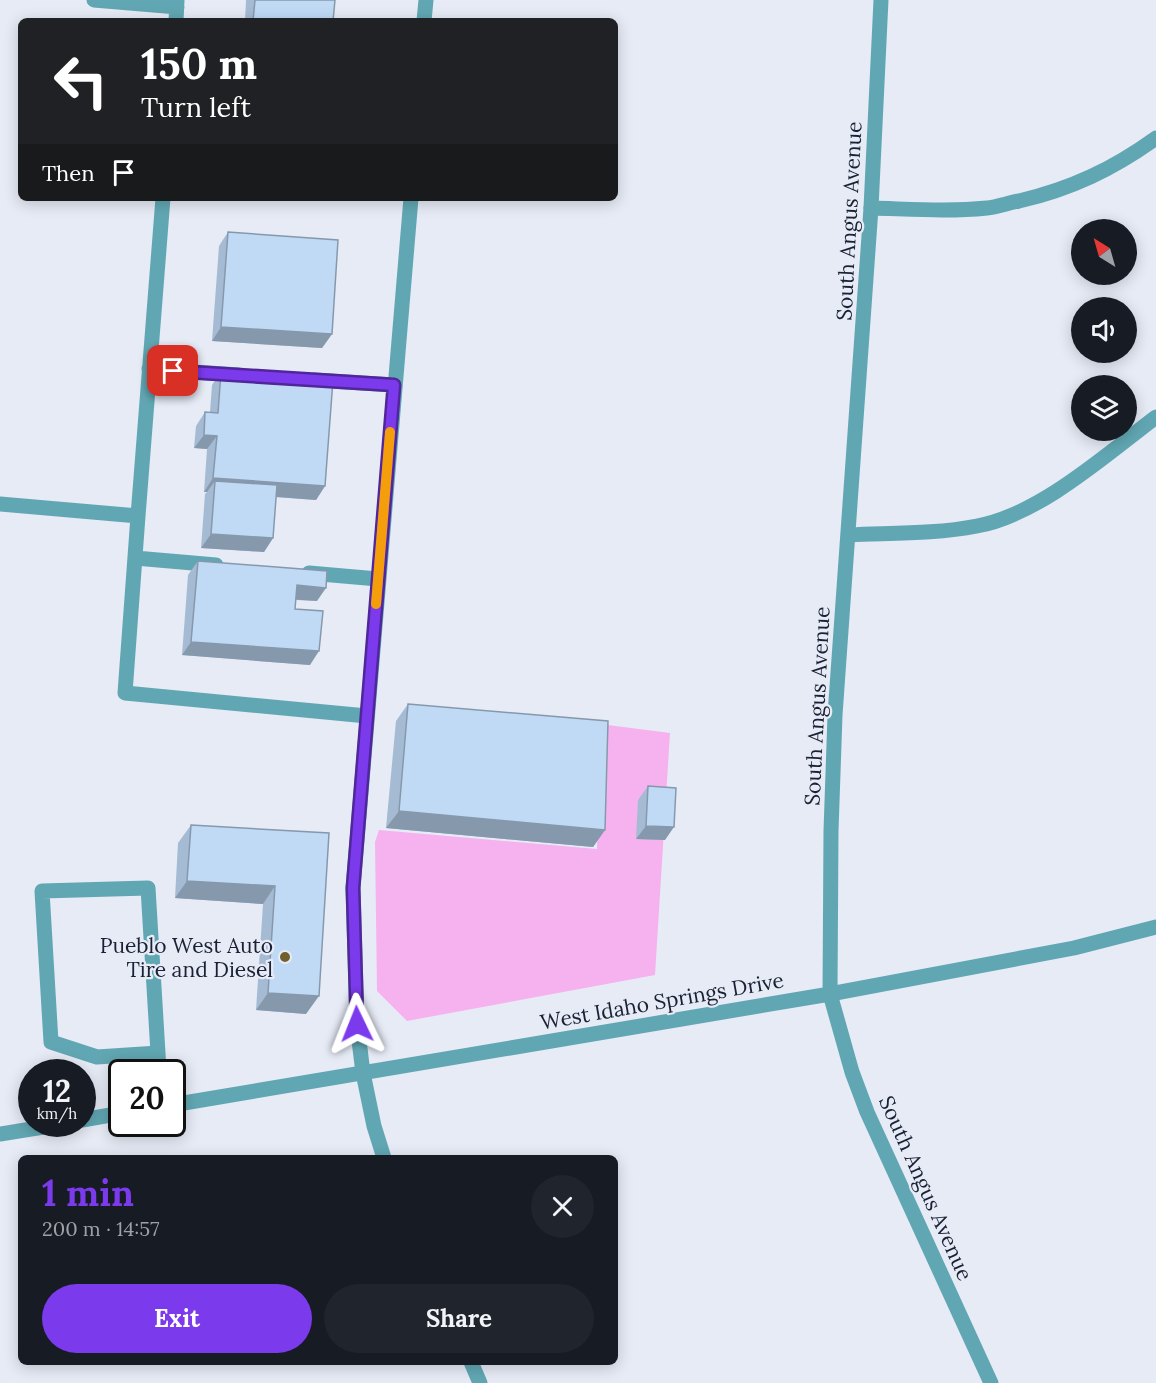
<!DOCTYPE html>
<meta charset="utf-8">
<style>
:root{--surface:#171b24;--page:#20242c;--text:#f1f3f6;--muted:#9ea1a6;--accent:#7c3aed}
body{margin:0;font-family:Lora,serif;background:var(--page);color:var(--text);height:100vh;display:flex;flex-direction:column;font-size:22px;white-space:nowrap}
*{box-sizing:border-box;margin:0}
p{font-size:20px;color:var(--muted)}
.icon{flex:none;width:33px;height:33px;fill:none;stroke:currentColor;stroke-width:2;stroke-linecap:round;stroke-linejoin:round}
.map{position:relative;flex:1;overflow:hidden}
.panel{position:absolute;left:18px;top:1155px;width:600px;height:210px;display:flex;flex-direction:column;background:var(--surface);border-radius:9px;box-shadow:0 3px 15px #0003}
.panel>*{flex:none}
.hud{position:absolute;left:18px;top:18px;width:600px;height:183px;border-radius:9px;box-shadow:0 3px 15px #0003;background:#202124;color:#fff;overflow:hidden}
.needle{width:39px;rotate:323deg}
.fabs{position:absolute;left:1071px;top:219px;display:grid;gap:12px}
.fabs a{display:grid;place-items:center;width:66px;height:66px;border-radius:50%;background:var(--surface);box-shadow:0 3px 15px #0003;font-size:30px}
.speed{position:absolute;left:18px;top:1059px;display:flex;gap:12px;font-size:30px;font-weight:700;text-align:center}
.speed>*{display:grid;place-content:center;width:78px;height:78px;border-radius:50%;background:var(--surface);box-shadow:0 3px 15px #0003;line-height:1}
.speed small{font-size:15px;font-weight:400}
.speed .limit{border:3px solid #111;border-radius:9px;background:#fff;color:#111}
.pin{position:absolute;display:grid;place-items:center;width:51px;height:51px;color:#fff;margin:-26px;border-radius:12px;box-shadow:0 3px 9px #0006}
.me{position:absolute;width:66px;margin:-33px;rotate:358deg;stroke-linejoin:round;filter:drop-shadow(0 0 4px #0008)}
.turn{display:flex;align-items:center;gap:21px;height:126px;padding:0 24px;font-size:27px}
.turn .icon{width:78px;height:78px;stroke-width:2.5}
.turn b{display:block;font-size:42px;line-height:51px}
.then{display:flex;align-items:center;height:57px;padding:0 24px;background:#0003;gap:12px;font-size:22px}
.round{display:grid;place-items:center;flex:none;width:63px;height:63px;border-radius:32px;background:var(--page)}
.overview{display:flex;align-items:center;justify-content:space-between;height:102px;padding:0 24px}
h1{font-size:36px;font-weight:800;line-height:45px;color:var(--accent)}
.action{display:flex;gap:12px;margin-top:auto;padding:12px 24px}
.action a{flex:1;height:69px;border-radius:36px;background:var(--accent);color:#fff;font-size:24px;font-weight:800;line-height:69px;text-align:center}
.action a+a{background:var(--page);color:var(--text)}
.map>svg:first-child{display:block}
.green{fill:#f6b2ef}
.lines{fill:none;stroke-linecap:round;stroke-linejoin:round}
.lane{stroke:#61a7b3;stroke-width:15}
.street{stroke:#61a7b3;stroke-width:15}
.wall{fill:#a5bbd4}
.shaded-wall{fill:#8699ac}
.building{fill:#c0daf6;stroke:#8699ac;stroke-width:1.5}
.route-casing{stroke:#51269a;stroke-width:15}
.route{stroke:#7c3aed;stroke-width:10}
.slow{stroke:#f59e0b;stroke-width:10}
.poi-dot{fill:#715f2d;stroke:#e6ebf6;stroke-width:2}
.labels{text-anchor:middle;dominant-baseline:central;stroke-width:4.5;stroke-linejoin:round;paint-order:stroke}
.street-label{font-size:21px;fill:#1a2135;stroke:#e6ebf6}
.poi-label{font-size:21px;fill:#1a2135;stroke:#e6ebf6;text-anchor:end}
</style>
<div class="map">
<svg width="1156" height="1383" viewBox="0 0 1156 1383">
<rect width="100%" height="100%" fill="#e6ebf6"/>
<path class="green" d="M600 724 670 733 655 975 407 1021 377 991 375 842 379 830 597 849Z"/>
<g class="lines">
<path class="lane" d="M94 0 177 7
M176 21 177 0
M424 21 426 0
M871 208C910 209 948 212 987 208 997 207 1008 203 1019 201 1071 189 1113 169 1156 138
M149 369 239 375
M314 380 394 385
M0 504 138 516 163 198
M138 516 125 693 367 716
M850 535C892 533 936 534 977 526 1039 515 1107 454 1156 417
M135 558 216 565
M309 573 378 579
M158 1053 97 1057 51 1042 42 891 148 888 158 1053 159 1072
M384 1158 374 1126 363 1073 357 1024 353 888 411 198
M471 1362 480 1383"/>
<path class="street" d="M881 0 871 208 835 715 831 831 830 994 852 1072 867 1112 991 1383
M172 1105 830 994 1074 948 1156 927
M82 1120 122 1113
M0 1134 62 1124"/>
</g>
<path class="wall" d="M246 0H335L333 21H245Z
M228 232 332 334 322 348 212 341 219 246Z
M221 372 325 486 316 500 276 497 273 538 264 552 201 548 205 494 207 492H204L207 449 194 448 196 426 205 412H210L212 385Z
M198 561 317 601 296 600 295 609 310 665 182 655 188 575Z
M408 704 605 830 593 847 386 828 396 721Z
M648 786 665 840 636 839 638 800Z
M191 825 329 833 306 1014 256 1010 263 904 175 898 178 843Z"/>
<path class="shaded-wall" d="M221 327 332 334 322 348 212 341Z
M204 435 217 436 207 449 194 448Z
M213 478 325 486 316 500 214 492 215 481 207 492H204Z
M211 534 273 538 264 552 201 548Z
M297 585 326 588 317 601 287 599Z
M191 642 319 651 310 665 182 655Z
M399 811 605 830 593 847 386 828Z
M646 826 674 827 665 840 636 839Z
M187 881 275 886 263 904 175 898Z
M268 993 319 996 306 1014 256 1010Z"/>
<path class="building" d="M255 0H335L333 21H253Z
M228 232 338 240 332 334 221 327Z
M221 372 333 380 325 486 213 478 217 436 204 435 205 412 218 413Z
M215 481 277 485 273 538 211 534Z
M198 561 327 571 326 588 297 585 295 609 323 611 319 651 191 642Z
M408 704 608 721 605 830 399 811Z
M648 786 676 788 674 827 646 826Z
M191 825 329 833 319 996 268 993 275 886 187 881Z"/>
<g class="lines">
<defs>
<path id="route" d="M173 371 394 385 353 888 357 1024"/>
</defs>
<use href="#route" class="route-casing"/>
<use href="#route" class="route"/>
<path class="slow" d="M376 604 390 432"/>
</g>
<circle class="poi-dot" cx="285" cy="957" r="6"/>
<g class="labels">
<g class="street-label">
<text transform="translate(849 221) rotate(-87)">South Angus Avenue</text>
<text transform="translate(817 706) rotate(-87)">South Angus Avenue</text>
<text transform="translate(662 1001) rotate(-10)">West Idaho Springs Drive</text>
<text transform="translate(926 1188) rotate(66)">South Angus Avenue</text>
</g>
<g class="poi-label">
<text x="273" y="945">Pueblo West Auto<tspan x="273" dy="24">Tire and Diesel</tspan></text>
</g>
</g>
</svg>
<div class="fabs">
<a><svg class="needle" viewBox="-14 -14 28 28"><path d="M0-13l5 13h-10z" fill="#e53935"/><path d="M0 13l5-13h-10z" fill="#9ea1a6"/></svg></a>
<a><svg class="icon" aria-label="sound" viewBox="0 0 24 24"><path d="M4 9h4l5-4v14l-5-4H4zM17 9q2 3 0 6"/></svg></a>
<a><svg class="icon" aria-label="layers" viewBox="0 0 24 24"><path d="M12 4l9 5-9 5-9-5zM3 14l9 5 9-5"/></svg></a>
</div>
<div class="speed"><div>12<small>km/h</small></div><div class="limit">20</div></div>
<div class="pin" style="left:173px;top:371px;background:#d93025"><svg class="icon" aria-label="arrive" viewBox="0 0 24 24"><path d="M6 21V4h12l-3 4 3 4H6"/></svg></div>
<svg class="me" style="left:357px;top:1024px" viewBox="-20 -20 40 40"><path d="M0-17L14 15 0 8-14 15z" fill="#7c3aed" stroke="#fff" stroke-width="4"/></svg>
<div class="hud">
<div class="turn"><svg class="icon" aria-label="left" viewBox="0 0 24 24"><path d="M17 20v-9H6M10 6l-5 5 5 5"/></svg><div><b>150 m</b>Turn left</div></div>
<div class="then">Then<svg class="icon" aria-label="arrive" viewBox="0 0 24 24"><path d="M6 21V4h12l-3 4 3 4H6"/></svg></div>
</div>
<section class="panel">
<div class="overview"><div><h1>1 min</h1><p>200 m · 14:57</p></div><a class="round"><svg class="icon" aria-label="close" viewBox="0 0 24 24"><path d="M6 6l12 12M18 6L6 18"/></svg></a></div>
<div class="action"><a>Exit</a><a>Share</a></div>
</section>
</div>
